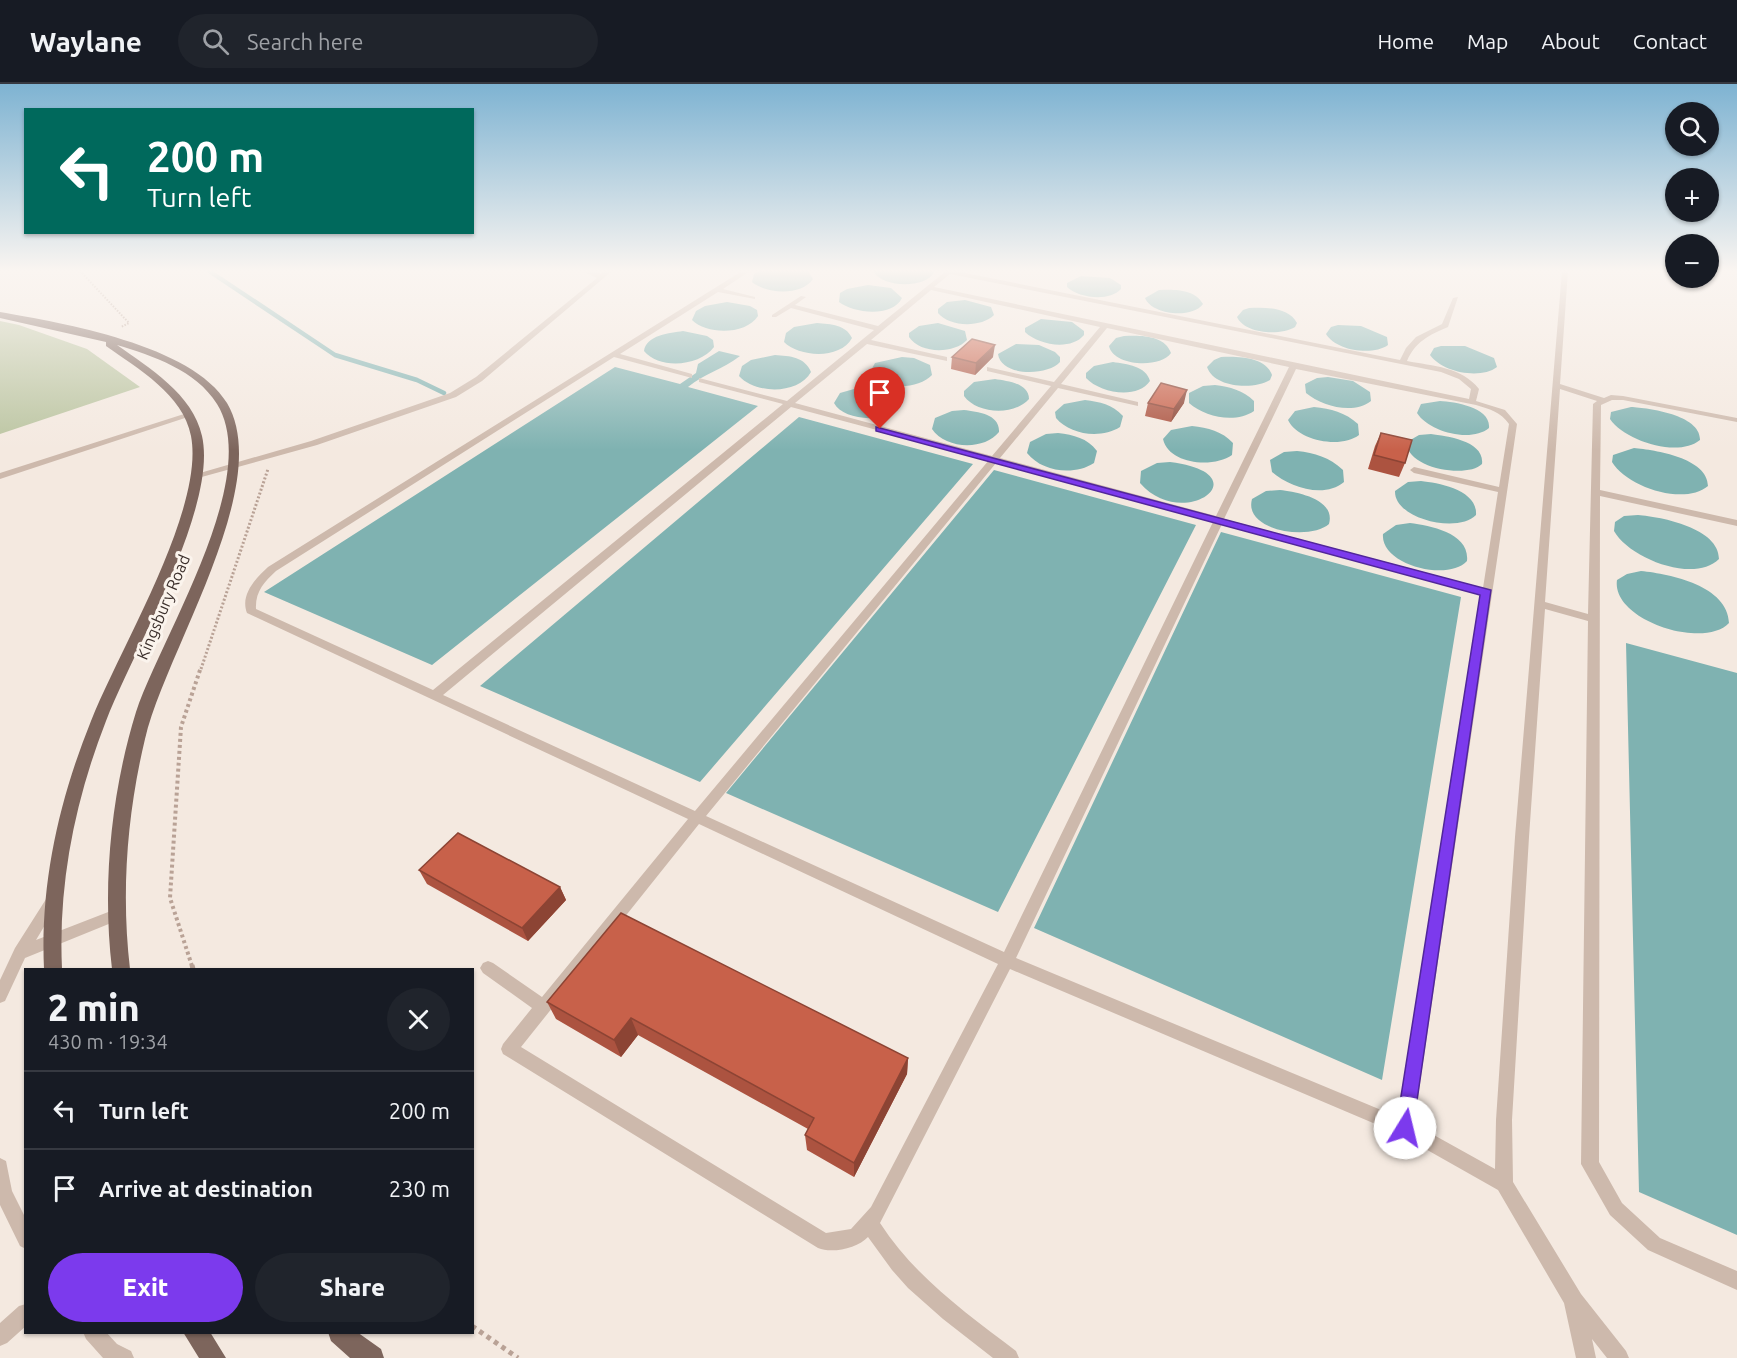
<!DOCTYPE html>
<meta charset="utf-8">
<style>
:root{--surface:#171b24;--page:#20242c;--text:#f1f3f6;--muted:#9ea1a6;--line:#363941;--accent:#7c3aed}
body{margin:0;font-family:Ubuntu,sans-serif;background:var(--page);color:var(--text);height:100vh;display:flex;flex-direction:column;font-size:22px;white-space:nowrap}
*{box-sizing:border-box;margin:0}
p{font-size:20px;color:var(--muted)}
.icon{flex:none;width:33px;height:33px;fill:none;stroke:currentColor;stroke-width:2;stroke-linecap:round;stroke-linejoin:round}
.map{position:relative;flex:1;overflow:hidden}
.details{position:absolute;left:24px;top:884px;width:450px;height:366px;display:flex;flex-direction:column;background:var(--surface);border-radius:0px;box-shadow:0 2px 4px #0004}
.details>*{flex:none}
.hud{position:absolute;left:24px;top:24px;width:450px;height:126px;border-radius:0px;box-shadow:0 2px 4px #0004;background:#00695c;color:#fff;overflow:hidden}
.controls{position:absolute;left:1665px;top:18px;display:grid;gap:12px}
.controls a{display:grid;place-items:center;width:54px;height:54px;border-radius:50%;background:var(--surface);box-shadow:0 2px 4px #0004;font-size:30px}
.pin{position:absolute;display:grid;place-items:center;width:51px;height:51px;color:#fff;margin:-62px -26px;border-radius:50% 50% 50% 0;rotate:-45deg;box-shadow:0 0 6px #0007}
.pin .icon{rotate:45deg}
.me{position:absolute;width:66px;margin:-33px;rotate:9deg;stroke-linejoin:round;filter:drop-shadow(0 0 4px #0008)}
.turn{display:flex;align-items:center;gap:21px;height:126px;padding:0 24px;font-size:27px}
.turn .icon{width:78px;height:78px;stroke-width:2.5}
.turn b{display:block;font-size:42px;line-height:51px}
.round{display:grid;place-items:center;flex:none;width:63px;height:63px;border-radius:32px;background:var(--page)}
.head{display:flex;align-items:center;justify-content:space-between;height:102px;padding:0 24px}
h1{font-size:36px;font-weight:800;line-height:45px}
.action{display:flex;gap:12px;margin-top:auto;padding:12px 24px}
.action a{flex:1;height:69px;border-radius:36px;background:var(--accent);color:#fff;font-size:24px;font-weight:800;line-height:69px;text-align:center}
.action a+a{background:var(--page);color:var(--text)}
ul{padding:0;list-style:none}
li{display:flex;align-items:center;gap:18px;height:78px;padding:0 24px;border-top:2px solid var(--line)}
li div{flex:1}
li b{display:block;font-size:22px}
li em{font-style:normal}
header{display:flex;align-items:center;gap:36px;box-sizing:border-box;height:84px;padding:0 30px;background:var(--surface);border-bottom:2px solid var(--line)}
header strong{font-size:28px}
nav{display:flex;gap:33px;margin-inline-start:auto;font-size:21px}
.search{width:420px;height:54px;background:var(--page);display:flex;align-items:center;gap:15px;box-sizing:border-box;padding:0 21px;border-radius:33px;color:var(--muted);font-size:22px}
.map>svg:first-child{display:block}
.green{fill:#bac4a0}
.water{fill:#7fb2b1}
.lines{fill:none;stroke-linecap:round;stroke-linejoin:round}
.stream{stroke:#7fb2b1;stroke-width:4.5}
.path-far3{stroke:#b9a296;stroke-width:2;stroke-dasharray:1.5 1.5;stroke-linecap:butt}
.path-far2{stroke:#b9a296;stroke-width:3;stroke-dasharray:2 2;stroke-linecap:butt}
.path-far1{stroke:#b9a296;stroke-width:4;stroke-dasharray:3 3;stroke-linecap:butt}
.path{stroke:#b9a296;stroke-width:5;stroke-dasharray:4.5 4.5;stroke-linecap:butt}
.lane{fill:#cdb9ac;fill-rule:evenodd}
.primary{fill:#7d655c;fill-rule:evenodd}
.wall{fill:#ac5340}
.shaded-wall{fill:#8c4434}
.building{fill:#c8614a;stroke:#8c4434;stroke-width:1.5}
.route{fill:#7c3aed;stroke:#51269a;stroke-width:1.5}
.labels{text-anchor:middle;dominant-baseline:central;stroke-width:6;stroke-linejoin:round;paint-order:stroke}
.street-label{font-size:16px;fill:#3b2f2b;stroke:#fbf4ed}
</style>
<header>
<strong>Waylane</strong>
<div class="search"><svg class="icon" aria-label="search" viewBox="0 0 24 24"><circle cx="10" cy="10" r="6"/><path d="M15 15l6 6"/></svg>Search here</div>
<nav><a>Home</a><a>Map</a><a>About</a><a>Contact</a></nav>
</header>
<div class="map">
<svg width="1737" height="1274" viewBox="0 0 1737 1274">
<rect width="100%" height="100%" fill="#f4e9e0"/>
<path class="green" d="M0 237 19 241 87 265 140 303 0 350Z"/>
<path class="water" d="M759 187H808L813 195C802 212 766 210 752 198L754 190Z
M873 187H934V188C926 205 882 204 873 187Z
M1081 192 1110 194 1121 201V205C1109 218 1079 214 1067 203V199Z
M868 201 891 204 902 214C892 234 853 229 839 218L840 209 847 205Z
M1159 206C1174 205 1195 205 1203 220 1192 235 1152 231 1145 214Z
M965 216 991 223 994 231C981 244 949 243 938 229V225L947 218Z
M727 218 750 222 757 226 758 232C746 251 707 251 692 236L696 227 705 222Z
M1249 224C1265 223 1289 223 1297 239L1295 243C1280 252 1245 250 1237 233L1243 226Z
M1041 235 1072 238 1084 247V251C1071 267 1038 261 1025 248V244Z
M817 239C831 240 846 241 852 254 840 276 799 273 784 258L786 249 794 243Z
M938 239 965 247 967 256C954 270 920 270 909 253V249L919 242Z
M1338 241 1361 242 1387 253 1388 261C1373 272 1336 267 1326 250L1331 243Z
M683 247 707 252 713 256 714 263C700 282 660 286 644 267 646 251 670 249 683 247Z
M1124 252C1140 251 1165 251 1171 269 1160 285 1113 282 1109 262L1116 254Z
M1016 260 1039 261 1055 268 1060 273V278C1048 292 1001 293 998 270Z
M1441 262H1465L1494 274 1497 283C1480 296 1442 288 1430 271L1434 264Z
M719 267 740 272C722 286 705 289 688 303L758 322 432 581 264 508 615 283 680 300 696 289 698 280Z
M775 271C790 272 805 273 811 288 798 311 755 310 739 292L742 282 751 276Z
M902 273 914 274 930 281 932 291C918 306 881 307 870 288L875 279Z
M1221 273C1238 272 1266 273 1272 291L1270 296C1254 306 1214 304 1207 283L1214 276Z
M1113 278C1127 280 1146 282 1150 297 1137 316 1100 309 1086 294V289L1094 282Z
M1328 293 1353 297 1370 308 1371 317C1353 331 1322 322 1306 309L1305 300 1317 294Z
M995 295C1007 297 1029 299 1029 315 1014 332 977 330 964 312V307L974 298Z
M868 301C881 303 894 304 900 317 894 341 844 338 834 319L840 309Z
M1215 301C1230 303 1243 306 1254 317V327C1235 340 1205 333 1189 319V309L1203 302Z
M1085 316C1100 318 1112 320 1123 332L1120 343C1101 355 1070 351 1056 334L1055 328 1064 320Z
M1440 317C1455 318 1491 323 1489 344 1471 359 1429 348 1417 329L1421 320Z
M1314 323C1331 325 1345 328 1358 340L1359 351C1341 365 1298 357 1288 336L1295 327Z
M1631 323C1649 324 1701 331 1700 356 1678 374 1625 357 1610 335L1611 328Z
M964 326C978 328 1000 330 999 348 984 367 945 365 932 345L935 334 952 327Z
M799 333 973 380 700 698 480 602Z
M1192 342C1208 344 1222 347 1233 359L1232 371C1214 384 1169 381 1163 355L1171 346Z
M1058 349C1074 351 1087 354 1097 367L1094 379C1074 392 1042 388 1027 369L1030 358 1046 350Z
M1431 350C1447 352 1485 357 1482 380 1467 395 1405 384 1407 358L1419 351Z
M1634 364C1655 366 1708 374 1708 402 1684 422 1627 403 1612 378L1613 371Z
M1297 367C1315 369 1329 373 1343 386L1344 398C1324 415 1289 403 1272 388L1270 376 1284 368Z
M1170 378C1264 390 1183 449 1140 399L1141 387 1157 379Z
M994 386 1196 441 998 828 726 709Z
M1421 397C1439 399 1478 406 1476 431 1458 450 1394 435 1395 407L1408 398Z
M1280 406C1297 408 1336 415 1329 440 1310 457 1243 447 1252 415L1266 407Z
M1638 431C1662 433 1719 444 1719 475 1694 500 1629 474 1614 447L1615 438 1624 432Z
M1410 439C1431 442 1470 449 1467 477 1448 498 1380 481 1383 450L1396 441Z
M1221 448 1461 513 1382 996 1034 844Z
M1641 487C1671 490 1728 502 1729 539 1704 566 1611 536 1617 496L1627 490Z
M1626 559 1737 589V1151L1639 1108Z"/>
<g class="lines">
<path class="stream" d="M209 187 335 271 417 296 444 309"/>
<path class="path-far3" d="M80 187 129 239 121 243"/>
<path class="path-far2" d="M201 585 268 385"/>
<path class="path-far1" d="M192 882 170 814 181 643 201 583"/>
<path class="path" d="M192 881 193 885
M472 1242 518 1274"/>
<path class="lane" d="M582 187H592L601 190 605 187H612L482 297 456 313 317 361 198 394 193 391 311 357 450 309 476 293 597 194Z
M742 187H750L723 205 755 213V215L718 208 620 270 692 290V294L614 273 276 487C264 498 255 508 256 525L433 606 783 320 699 298V294L787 317 874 246 791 224 776 233H772V231L801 212 806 213 795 221 878 242 946 187H955L1400 276 1406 264 1416 253 1442 240 1453 214 1458 213 1448 243C1429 251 1415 258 1407 277 1433 282 1462 283 1479 305L1476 317 1505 326 1517 340 1414 1040 1495 1085 1496 1036 1515 753 1562 187H1568L1560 300 1604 314 1611 311 1623 312 1737 334V338L1623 316H1612L1601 321 1600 406 1737 436V442L1600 412 1599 1078 1622 1119 1660 1154 1737 1187V1206L1648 1166 1610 1131 1581 1080 1588 537 1545 525 1529 753 1512 1036 1513 1098 1581 1210 1626 1267 1629 1274H1607L1592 1255 1596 1274H1576L1564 1219 1498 1106 1399 1050 1010 885 880 1139C915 1193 966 1229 1016 1267L1019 1274H993L943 1235 908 1204 892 1186 868 1153C858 1164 832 1170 818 1164L503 970 501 965 503 960 532 924 483 889 480 884 483 879 488 877 493 879 542 913 688 735 247 529C240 511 255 495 268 483ZM950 190 1441 288 1459 295 1471 305 1469 315 934 203ZM931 206 1100 243 1054 298 987 283V287L1051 302 992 372 795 319 867 260 947 277V273L871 256ZM1107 244 1289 283 1216 432 1000 374 1058 304 1138 322V318L1061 300ZM1296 285 1476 321C1489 325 1501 328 1509 340L1499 403 1414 383 1410 386 1414 389 1498 408 1483 504 1224 435ZM1560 305 1597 317 1593 320 1588 530 1545 518ZM791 323 989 376 695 727 443 611ZM996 379 1213 438 1004 868 706 732ZM1222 440 1481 511 1398 1033 1016 874ZM699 740 998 880 871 1123 851 1145 826 1149 521 963Z
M184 330 191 332 0 395V389Z
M53 810 58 812 60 816 36 856 116 825 121 827 123 831 121 835 25 874 5 917 0 919V896L15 864 48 812Z
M0 1074 6 1077 12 1107 26 1135V1165L20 1162 0 1121Z
M26 1220V1242L7 1259 0 1262V1239L19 1222Z
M83 1248H106L117 1260 131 1267 134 1274H103L86 1255Z"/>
<path class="primary" d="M0 228C63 239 192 261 227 319 275 401 165 568 145 655 127 730 121 809 130 885H112C102 801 111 709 136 628 161 553 263 394 217 320 196 286 153 272 117 261 149 284 193 310 202 352 218 423 133 567 106 637 75 716 58 800 62 885H44C40 800 59 716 91 637 119 566 205 425 191 352 183 310 138 285 106 262V258L0 234Z
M183 1248H210L226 1274H199Z
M328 1248H357L381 1265 384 1274H350L331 1257Z"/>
</g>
<path class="wall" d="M952 273H993L975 291 951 285Z
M1148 319H1184L1171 338 1145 332Z
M1381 349 1405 379 1399 393 1368 385 1375 362Z
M419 786 560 803 566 816 528 857 427 800Z
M547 918 908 974 907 990 854 1093 807 1066 805 1051 808 1045 638 951 621 973 556 935Z"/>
<path class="shaded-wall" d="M995 261 993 273 975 291 976 279Z
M1187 306 1184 319 1171 338 1174 325Z
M560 803 566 816 528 857 522 844Z
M631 934 638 951 621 973 614 956Z
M908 974 907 990 854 1093V1079Z"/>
<path class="building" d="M972 255 995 261 976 279 952 273Z
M1161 299 1187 306 1174 325 1148 319Z
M1381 349 1412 356 1405 379 1374 371Z
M458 749 560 803 522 844 419 786Z
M621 829 908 974 854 1079 805 1051 814 1034 631 934 614 956 547 918Z"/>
<linearGradient id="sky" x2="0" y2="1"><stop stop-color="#7eb3d2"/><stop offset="0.51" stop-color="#faf5f1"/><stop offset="1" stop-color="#faf5f1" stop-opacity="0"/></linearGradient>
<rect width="1737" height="366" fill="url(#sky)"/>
<path class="route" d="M876 343 1491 506 1412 1051 1405 1054 1398 1051 1396 1044 1480 511 876 347Z"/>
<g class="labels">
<g class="street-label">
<text transform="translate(163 523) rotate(-67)">Kingsbury Road</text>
</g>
</g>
</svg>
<div class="controls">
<a><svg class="icon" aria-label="search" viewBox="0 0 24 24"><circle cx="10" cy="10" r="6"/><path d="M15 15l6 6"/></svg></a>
<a>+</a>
<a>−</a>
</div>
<div class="pin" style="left:880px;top:345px;background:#d93025"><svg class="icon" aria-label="arrive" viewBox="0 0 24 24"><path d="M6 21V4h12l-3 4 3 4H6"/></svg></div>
<svg class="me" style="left:1405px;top:1044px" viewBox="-20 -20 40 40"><circle r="19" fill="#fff"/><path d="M0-13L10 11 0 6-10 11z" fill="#7c3aed"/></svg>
<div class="hud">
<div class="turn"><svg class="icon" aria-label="left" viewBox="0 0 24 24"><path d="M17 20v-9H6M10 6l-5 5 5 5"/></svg><div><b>200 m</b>Turn left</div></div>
</div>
<section class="details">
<div class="head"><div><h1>2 min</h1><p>430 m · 19:34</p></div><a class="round"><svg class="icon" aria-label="close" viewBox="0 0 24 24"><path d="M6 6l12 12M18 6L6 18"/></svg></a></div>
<ul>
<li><svg class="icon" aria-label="left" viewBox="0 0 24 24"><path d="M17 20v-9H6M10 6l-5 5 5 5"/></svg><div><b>Turn left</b></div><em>200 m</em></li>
<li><svg class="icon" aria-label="arrive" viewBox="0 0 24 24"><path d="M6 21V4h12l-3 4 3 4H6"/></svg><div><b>Arrive at destination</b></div><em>230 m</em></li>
</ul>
<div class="action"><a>Exit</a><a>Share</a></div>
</section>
</div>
